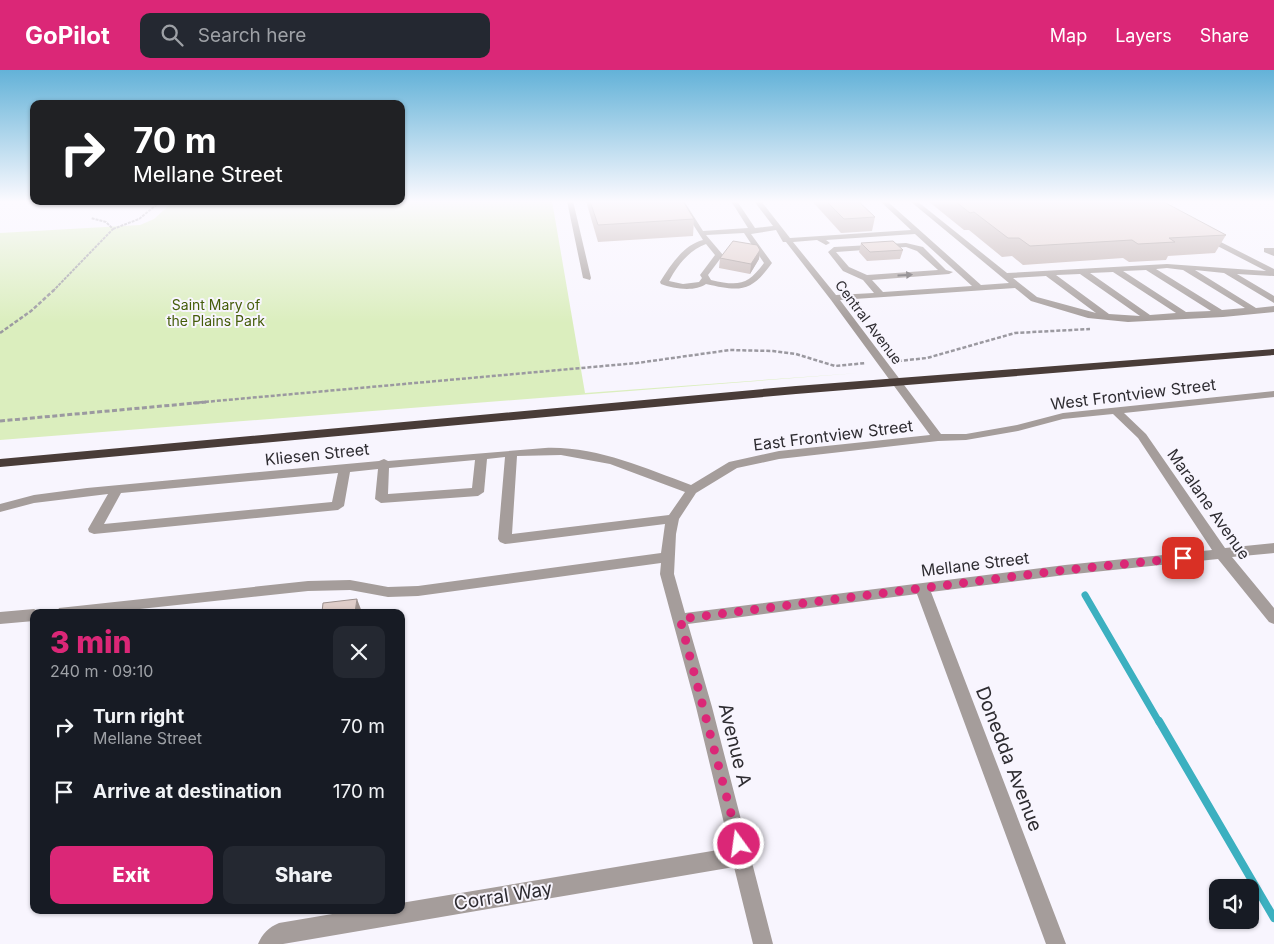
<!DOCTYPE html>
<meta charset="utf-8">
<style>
:root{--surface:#171b24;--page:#242831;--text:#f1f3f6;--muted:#9ea1a6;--accent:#db2777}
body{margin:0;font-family:Inter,sans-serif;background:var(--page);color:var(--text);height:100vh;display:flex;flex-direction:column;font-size:19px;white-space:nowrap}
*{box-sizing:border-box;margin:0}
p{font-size:16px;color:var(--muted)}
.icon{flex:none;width:28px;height:28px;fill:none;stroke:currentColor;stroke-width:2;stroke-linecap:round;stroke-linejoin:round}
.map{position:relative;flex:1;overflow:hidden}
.side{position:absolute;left:30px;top:539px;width:375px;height:305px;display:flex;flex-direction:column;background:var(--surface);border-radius:10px;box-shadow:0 1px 4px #0004}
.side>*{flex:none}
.banner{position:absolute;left:30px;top:30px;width:375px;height:105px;border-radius:10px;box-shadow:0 1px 4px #0004;background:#202124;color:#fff;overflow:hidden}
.tools{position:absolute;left:1209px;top:809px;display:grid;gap:10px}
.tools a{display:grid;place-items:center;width:50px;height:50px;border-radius:10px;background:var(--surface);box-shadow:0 1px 4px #0004;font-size:25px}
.pin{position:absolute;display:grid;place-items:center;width:42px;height:42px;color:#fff;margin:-21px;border-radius:10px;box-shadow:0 2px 8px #0006}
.me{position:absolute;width:55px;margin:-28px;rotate:346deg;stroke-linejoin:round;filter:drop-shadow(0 0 4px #0008)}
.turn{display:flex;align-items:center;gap:18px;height:105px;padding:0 20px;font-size:22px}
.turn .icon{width:65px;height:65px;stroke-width:2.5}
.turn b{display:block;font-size:35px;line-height:42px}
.round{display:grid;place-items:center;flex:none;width:52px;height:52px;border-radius:10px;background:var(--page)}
.overview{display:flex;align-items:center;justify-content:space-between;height:85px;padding:0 20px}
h1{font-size:30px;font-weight:800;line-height:38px;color:var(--accent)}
.cta{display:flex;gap:10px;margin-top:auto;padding:10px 20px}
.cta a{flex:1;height:58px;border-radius:10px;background:var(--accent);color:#fff;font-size:20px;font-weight:800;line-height:58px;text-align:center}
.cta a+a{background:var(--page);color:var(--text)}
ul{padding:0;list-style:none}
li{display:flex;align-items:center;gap:15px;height:65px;padding:0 20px}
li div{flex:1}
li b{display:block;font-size:19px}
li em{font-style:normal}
header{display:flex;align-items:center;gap:30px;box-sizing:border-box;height:70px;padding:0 25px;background:var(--accent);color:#fff}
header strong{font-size:24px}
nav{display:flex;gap:28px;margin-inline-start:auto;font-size:18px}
.search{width:350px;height:45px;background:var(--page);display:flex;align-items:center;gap:12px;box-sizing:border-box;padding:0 18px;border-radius:10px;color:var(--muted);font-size:19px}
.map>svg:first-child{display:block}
.green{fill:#dbeebe}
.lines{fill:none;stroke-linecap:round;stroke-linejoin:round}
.stream-far1{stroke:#3cb0c0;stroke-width:7}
.stream{stroke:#3cb0c0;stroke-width:8}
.path-far2{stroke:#9b99a0;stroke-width:2;stroke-dasharray:3 1;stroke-linecap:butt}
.path-far1{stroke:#9b99a0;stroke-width:2.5;stroke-dasharray:4 2;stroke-linecap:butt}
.path{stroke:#9b99a0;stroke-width:3;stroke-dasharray:5 2.5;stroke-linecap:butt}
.minor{fill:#a59d9b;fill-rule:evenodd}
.highway{fill:#493c38;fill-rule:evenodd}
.wall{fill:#c0b0ad}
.shaded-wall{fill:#9c908d}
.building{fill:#dfcdc9;stroke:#9c908d}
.oneway{fill:#585456}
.route{stroke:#db2777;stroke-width:9;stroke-dasharray:0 16.2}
.labels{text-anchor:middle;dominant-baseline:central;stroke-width:4;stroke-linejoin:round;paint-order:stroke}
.far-park-label{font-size:14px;fill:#455d0a;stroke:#f8f5fe}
.far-street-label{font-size:14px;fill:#2e2c31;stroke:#f8f5fe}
.street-label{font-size:16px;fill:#2e2c31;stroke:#f8f5fe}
.near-street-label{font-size:19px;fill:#2e2c31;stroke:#f8f5fe}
</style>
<header>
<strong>GoPilot</strong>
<div class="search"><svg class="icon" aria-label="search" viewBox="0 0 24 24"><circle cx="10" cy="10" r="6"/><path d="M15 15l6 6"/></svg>Search here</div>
<nav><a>Map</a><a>Layers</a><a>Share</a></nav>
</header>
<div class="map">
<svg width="1274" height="874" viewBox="0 0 1274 874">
<rect width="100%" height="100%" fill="#f8f5fe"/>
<path class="green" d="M174 131H552L585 323 859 303 0 370V163L140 155 154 149Z"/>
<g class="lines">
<path class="stream-far1" d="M1085 525 1159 652"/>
<path class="stream" d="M1159 651 1274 848"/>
<path class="path-far2" d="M113 159 139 149 161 131
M53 221 113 159 106 152 91 148"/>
<path class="path-far1" d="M0 263 31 241 54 220
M898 291 927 288 1015 263 1090 259
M193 333 637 293 730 280 773 281 796 284 835 296 866 293"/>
<path class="path" d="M0 351 206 332"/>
<path class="minor" d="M567 131H573L591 208 590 210 583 208Z
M678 131H684L703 161 748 158 731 131H737L755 158 773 156 754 131H761L790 168 911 160 880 131H887L981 215 1009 213 910 131H917L1007 203 1167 194 1266 201 1202 168 1201 166 1205 164 1274 199V206L1237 204 1274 226V233L1224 203 1195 200 1256 238 1274 236V242L1223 247 1128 252 1088 248 1031 231 1015 218 840 230 941 364H966L1017 355 1063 343 1274 321V327L1124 343 1146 364 1225 478 1274 473V483L1232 487 1274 538V554L1269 552 1218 489 1065 505 931 522 1066 874H1046L917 524 688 554 712 637 773 874H753L734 797 283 874H258C262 864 269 857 279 853L356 840H401V833L730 778 696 637 660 504 661 493 418 526 388 527 350 520 308 521 112 542H57L59 538 308 511 350 510 388 517 418 516 661 483 665 454 505 474 500 472 498 469 505 387 487 389 484 422 478 426 381 433 375 429 378 399 350 402 344 436 338 440 94 464 89 462 88 459 108 424 34 433 0 442V434L34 425 87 418 379 391 384 389 388 391 545 378C596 376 644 398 691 415L729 392 779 381 930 365 831 230 786 172H783L776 160 751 164 772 193C751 222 741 222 706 214 695 222 674 219 661 214L660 212C670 196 683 175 703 170ZM744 163 764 193C747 216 738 216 711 210L708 205 723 185 706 165ZM915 164 972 216 883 222 872 210 949 204 953 202 946 200 923 177 906 173 834 177 828 182 843 201 863 210 874 223 836 225 793 172 817 170 826 175 830 173 826 170ZM706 174 715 185 700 205 702 208 699 212 683 214 669 211C677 196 689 180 706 174ZM906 177 917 181 938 200 867 205 849 197 836 182ZM1167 198 1183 200 1245 238 1222 240 1156 199ZM1146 200 1211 241 1186 242 1123 201ZM1113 202 1176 243 1150 245 1090 203ZM1080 204 1140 246 1109 244 1056 205ZM1046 206 1096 243 1037 227 1013 208ZM1113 344 1138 368 1212 480 1065 495 685 543 674 504 676 464 679 449 696 423 737 398 779 389 938 371 966 370 1018 361 1063 349ZM561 385 610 394 685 422 669 445 512 464 517 386ZM475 390 472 418 388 424 389 398ZM338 403 332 432 104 454 121 423Z
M1264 178H1274V186L1264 182Z
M34 539 40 542H34V551L0 554V542Z"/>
<path class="highway" d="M1274 279V285L796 324 0 397V389L796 316Z"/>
</g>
<path class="wall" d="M586 131H683L694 149 693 166 598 172Z
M812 131H858L875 147 872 161 841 163Z
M928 131H1112L1226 165 1215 183 1168 186 1166 190 1129 192 1123 188 1023 195 1012 186 1002 187 969 160H964Z
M861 173 903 180 900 189 867 191 859 182Z
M760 180 759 189 750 204 719 198 720 188Z"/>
<path class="shaded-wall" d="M760 180 759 189 750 204 751 194Z
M357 529 362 542H355Z"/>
<path class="building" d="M590 131H683L694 149 598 155Z
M826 131H858L875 147 844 149Z
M955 131H1112L1114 132 1137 131H1162L1226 165 1169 168 1175 172 1138 174 1132 170 1030 176 1019 168H1008L974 142 970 143Z
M733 171 757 175 760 180 751 194 720 188Z
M893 171 903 180 870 182 861 173Z
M357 529 355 542H322L323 533Z"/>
<defs><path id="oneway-solid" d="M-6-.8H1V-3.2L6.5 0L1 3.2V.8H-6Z" transform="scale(1.25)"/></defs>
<use class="oneway" href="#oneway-solid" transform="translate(905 205) rotate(-4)"/>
<linearGradient id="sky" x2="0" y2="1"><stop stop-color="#63b2d8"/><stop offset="0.52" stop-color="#fcfaff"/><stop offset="1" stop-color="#fcfaff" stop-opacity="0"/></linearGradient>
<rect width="1274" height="253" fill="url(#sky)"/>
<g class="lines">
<path class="route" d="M739 774 680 549 1065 500 1183 488"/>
</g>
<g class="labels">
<g class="far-park-label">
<text x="216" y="234">Saint Mary of<tspan x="216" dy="16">the Plains Park</tspan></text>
</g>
<g class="far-street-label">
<text transform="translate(869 252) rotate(53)">Central Avenue</text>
</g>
<g class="street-label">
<text transform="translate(1133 324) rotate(-7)">West Frontview Street</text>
<text transform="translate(833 365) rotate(-7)">East Frontview Street</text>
<text transform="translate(317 384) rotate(-6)">Kliesen Street</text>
<text transform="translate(1209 434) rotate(55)">Maralane Avenue</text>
<text transform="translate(975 494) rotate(-7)">Mellane Street</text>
</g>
<g class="near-street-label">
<text transform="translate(735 675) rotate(76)">Avenue A</text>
<text transform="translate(1009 689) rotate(69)">Donedda Avenue</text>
<text transform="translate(503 826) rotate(-9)">Corral Way</text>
</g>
</g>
</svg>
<div class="tools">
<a><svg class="icon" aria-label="sound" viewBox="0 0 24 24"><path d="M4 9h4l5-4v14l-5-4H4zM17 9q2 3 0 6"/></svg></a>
</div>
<div class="pin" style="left:1183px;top:488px;background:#d93025"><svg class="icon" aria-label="arrive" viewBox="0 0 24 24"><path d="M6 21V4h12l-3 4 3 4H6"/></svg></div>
<svg class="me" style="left:739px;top:774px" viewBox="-20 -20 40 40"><circle r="17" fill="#db2777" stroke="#fff" stroke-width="3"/><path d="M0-11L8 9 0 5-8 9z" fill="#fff"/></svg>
<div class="banner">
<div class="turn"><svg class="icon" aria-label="right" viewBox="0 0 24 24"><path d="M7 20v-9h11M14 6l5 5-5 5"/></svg><div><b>70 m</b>Mellane Street</div></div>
</div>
<section class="side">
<div class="overview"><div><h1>3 min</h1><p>240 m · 09:10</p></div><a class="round"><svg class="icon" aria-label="close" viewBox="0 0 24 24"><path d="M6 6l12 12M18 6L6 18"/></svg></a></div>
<ul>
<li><svg class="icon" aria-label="right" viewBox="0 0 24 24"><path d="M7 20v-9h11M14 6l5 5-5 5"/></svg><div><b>Turn right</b><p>Mellane Street</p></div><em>70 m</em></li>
<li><svg class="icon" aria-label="arrive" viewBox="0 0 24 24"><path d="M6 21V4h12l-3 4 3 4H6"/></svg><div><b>Arrive at destination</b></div><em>170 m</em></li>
</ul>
<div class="cta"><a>Exit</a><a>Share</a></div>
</section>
</div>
